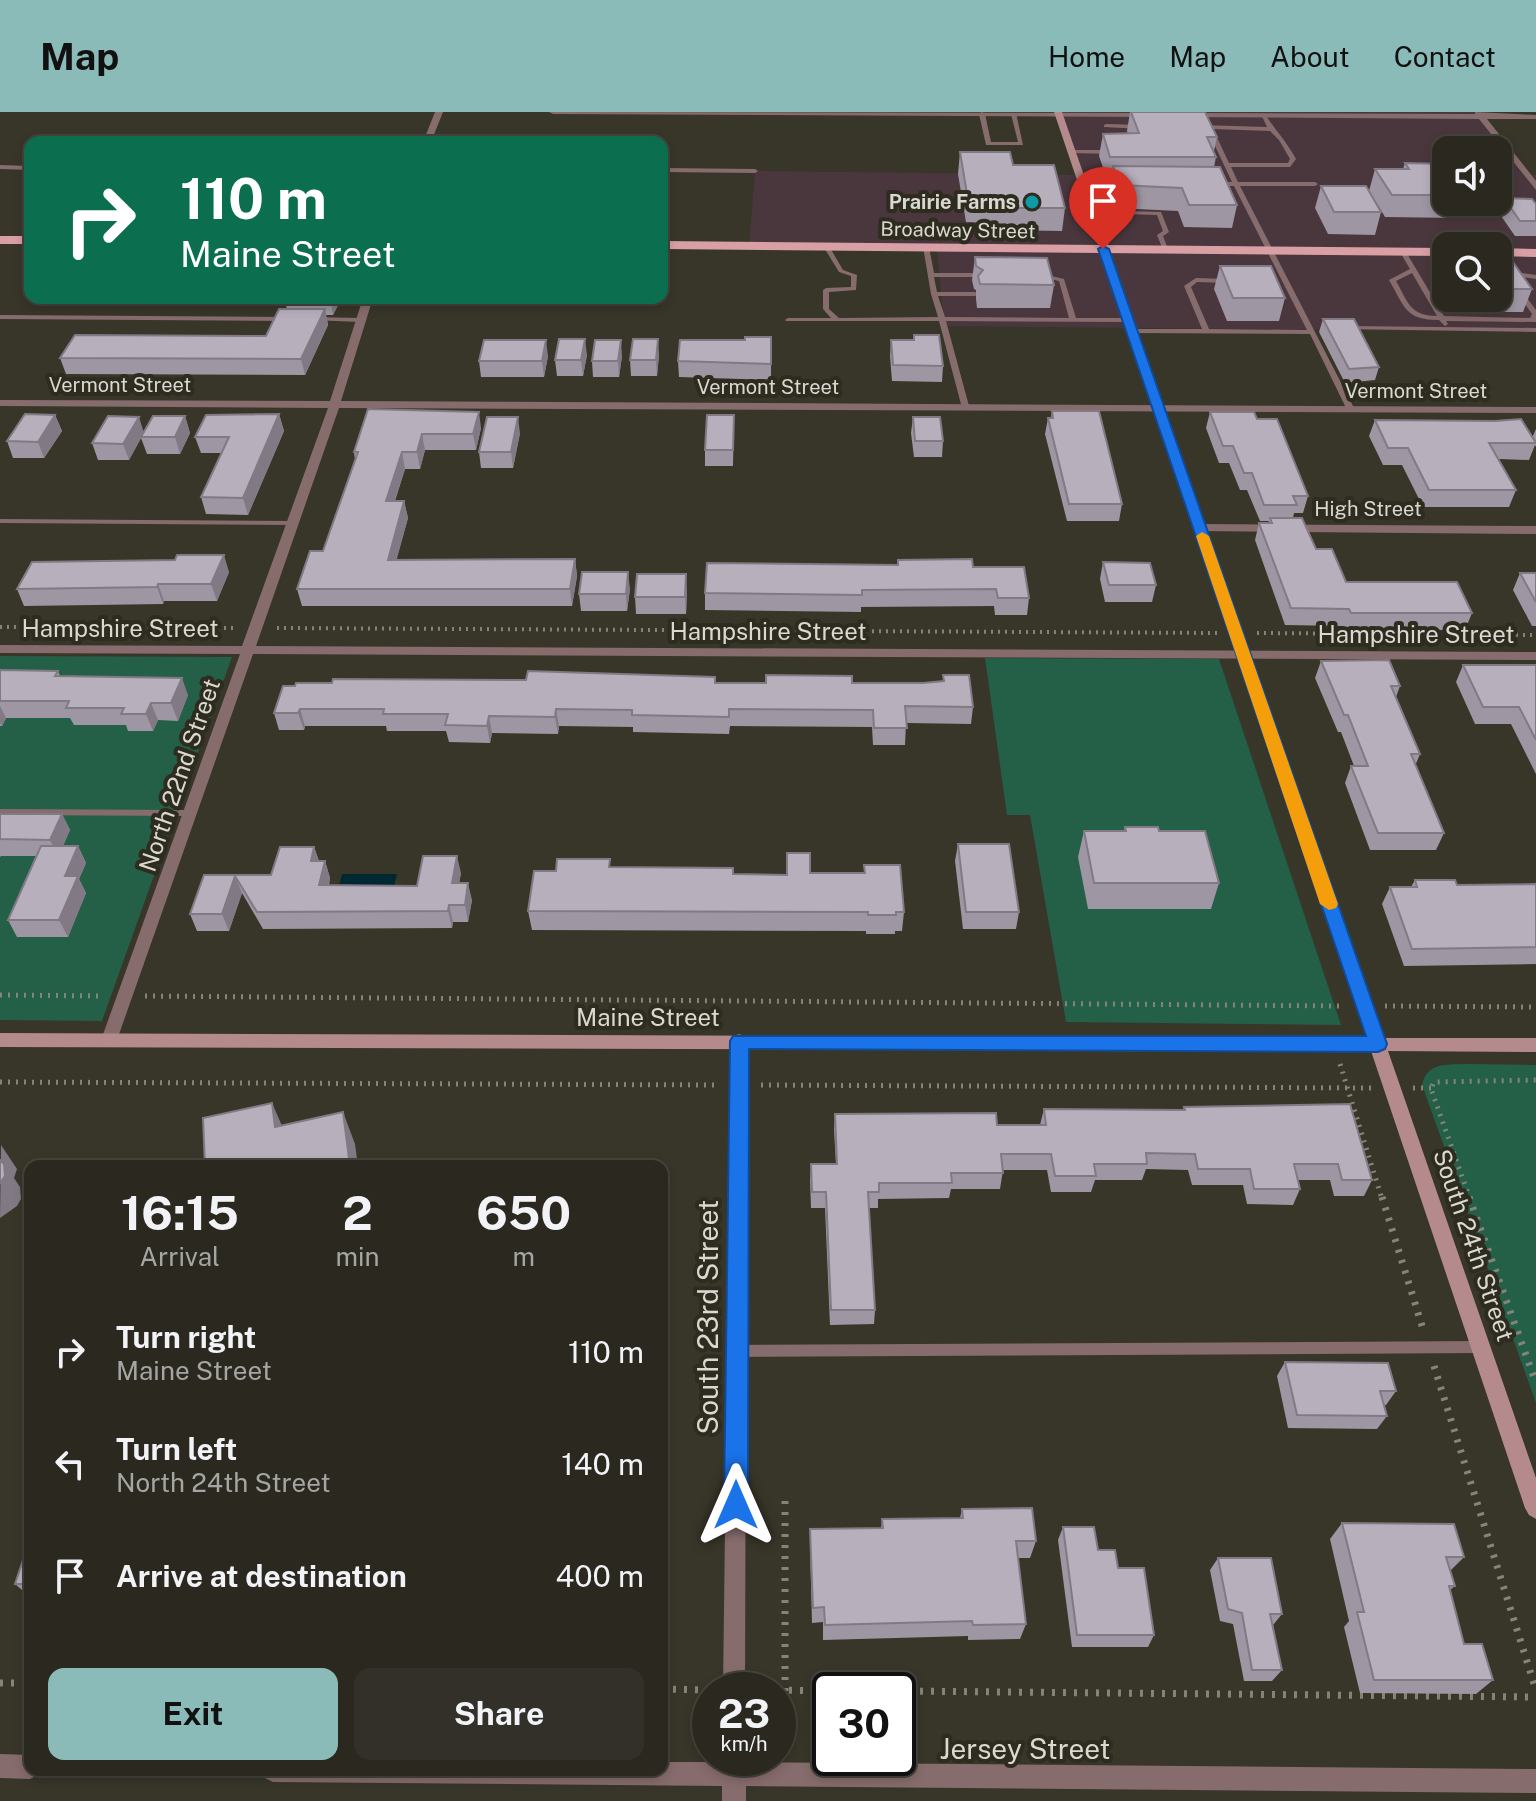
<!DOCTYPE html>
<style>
:root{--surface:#2a281f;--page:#323028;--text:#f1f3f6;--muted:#a5a6a4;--line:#46443d;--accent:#8bbbb9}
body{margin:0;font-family:"Public Sans",sans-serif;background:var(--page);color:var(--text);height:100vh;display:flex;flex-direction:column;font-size:30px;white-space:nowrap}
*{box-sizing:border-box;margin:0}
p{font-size:26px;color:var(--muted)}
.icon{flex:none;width:44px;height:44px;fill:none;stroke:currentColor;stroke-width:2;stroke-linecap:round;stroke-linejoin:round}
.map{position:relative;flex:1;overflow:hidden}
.sheet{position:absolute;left:24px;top:1048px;width:644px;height:616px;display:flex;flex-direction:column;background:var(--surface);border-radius:16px;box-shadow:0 4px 12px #0003,0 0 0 2px var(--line)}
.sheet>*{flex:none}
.hud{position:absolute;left:24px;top:24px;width:644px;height:168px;border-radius:16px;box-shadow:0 4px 12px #0003,0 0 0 2px var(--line);background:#0b6e4f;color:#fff;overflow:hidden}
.controls{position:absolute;left:1432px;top:24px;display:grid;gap:16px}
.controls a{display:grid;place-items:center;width:80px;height:80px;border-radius:16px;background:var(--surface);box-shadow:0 4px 12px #0003,0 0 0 2px var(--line);font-size:40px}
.speed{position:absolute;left:692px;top:1560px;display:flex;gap:16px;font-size:40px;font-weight:700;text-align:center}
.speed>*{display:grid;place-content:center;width:104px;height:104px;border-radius:50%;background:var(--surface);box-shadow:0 4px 12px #0003,0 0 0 2px var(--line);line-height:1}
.speed small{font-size:20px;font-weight:400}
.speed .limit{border:4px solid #111;border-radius:12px;background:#fff;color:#111}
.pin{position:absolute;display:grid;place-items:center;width:68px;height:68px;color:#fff;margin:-82px -34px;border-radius:50% 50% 50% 0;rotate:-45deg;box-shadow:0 0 8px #0007}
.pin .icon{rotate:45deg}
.me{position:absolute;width:88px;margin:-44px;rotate:0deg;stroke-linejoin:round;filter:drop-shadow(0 0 6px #0008)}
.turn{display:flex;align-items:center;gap:28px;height:168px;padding:0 24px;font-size:36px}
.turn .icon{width:104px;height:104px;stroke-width:2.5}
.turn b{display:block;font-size:56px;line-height:68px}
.eta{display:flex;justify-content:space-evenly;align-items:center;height:136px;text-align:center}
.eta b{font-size:48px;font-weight:700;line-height:56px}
.cta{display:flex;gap:16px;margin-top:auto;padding:16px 24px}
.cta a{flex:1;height:92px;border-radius:16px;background:var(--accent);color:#111;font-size:32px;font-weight:700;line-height:92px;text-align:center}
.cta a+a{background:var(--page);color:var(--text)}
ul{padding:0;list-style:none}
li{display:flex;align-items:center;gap:24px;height:112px;padding:0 24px}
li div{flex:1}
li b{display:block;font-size:30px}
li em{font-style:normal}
header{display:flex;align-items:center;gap:48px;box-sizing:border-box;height:112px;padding:0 40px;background:var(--accent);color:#111}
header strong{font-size:38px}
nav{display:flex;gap:44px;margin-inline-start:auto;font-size:28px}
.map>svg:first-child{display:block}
.commercial{fill:#4a373e;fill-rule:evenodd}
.green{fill:#245f48}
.water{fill:#002833}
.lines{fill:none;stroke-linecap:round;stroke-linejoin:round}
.path-far2{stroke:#86847a;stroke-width:4;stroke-dasharray:2 5;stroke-linecap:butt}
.path-far1{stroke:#86847a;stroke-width:5;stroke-dasharray:2 6;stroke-linecap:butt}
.path{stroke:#86847a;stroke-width:7;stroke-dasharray:3 8;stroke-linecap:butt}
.lane{fill:#876c6d;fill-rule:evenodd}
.street{fill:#876c6d;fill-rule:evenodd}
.secondary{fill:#b58a8c;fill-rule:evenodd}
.primary{fill:#d8a0a4;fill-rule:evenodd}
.wall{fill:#9e96a3}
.shaded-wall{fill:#817a84}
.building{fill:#b8afbd;stroke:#817a84;stroke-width:2}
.route{fill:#1a73e8;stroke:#114b97;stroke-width:2}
.slow{fill:#f59e0b}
.culture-dot{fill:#0f9aa8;stroke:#2e2b1f;stroke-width:3}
.labels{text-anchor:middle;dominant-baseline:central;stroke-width:8;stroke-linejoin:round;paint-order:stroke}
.far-poi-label{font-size:20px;font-weight:bold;fill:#dad9d1;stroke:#2e2b1f;text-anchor:end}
.far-street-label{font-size:20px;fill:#dad9d1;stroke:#2e2b1f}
.street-label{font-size:24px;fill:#dad9d1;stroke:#2e2b1f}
.near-street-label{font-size:28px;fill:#dad9d1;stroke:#2e2b1f}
</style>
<header>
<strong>Map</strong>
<nav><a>Home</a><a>Map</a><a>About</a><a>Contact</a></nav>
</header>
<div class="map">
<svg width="1536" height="1689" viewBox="0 0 1536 1689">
<rect width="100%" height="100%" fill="#383529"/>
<path class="commercial" d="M1058 0H1477L1526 62 1536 63V220L944 214 937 139 749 134 755 59 1078 63ZM1446 38H1498V90H1446ZM1446 134H1498V186H1446Z"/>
<path class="green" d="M0 544 232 545 102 909 0 908Z
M985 546 1219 547 1341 913 1066 910 1030 703H1007Z
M1465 952 1536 953V1291L1422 973C1427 950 1446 953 1465 952Z"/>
<path class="water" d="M342 762H397L393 778H338Z"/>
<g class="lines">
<path class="path-far2" d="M0 515 235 516
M277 516 1219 521
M1257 521 1536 523"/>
<path class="path-far1" d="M0 883 103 884
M145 884 1343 894
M1385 894 1536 895
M1340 952 1382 1087
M0 970 719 973
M761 973 1371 976
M1413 976H1432
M1470 1087 1431 977 1434 970 1536 968"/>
<path class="path" d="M1382 1085 1423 1217
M1469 1085 1536 1271
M1434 1254 1536 1578
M785 1389V1640
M0 1571H30
M662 1577 713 1578
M778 1578 830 1579
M898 1579 1536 1585"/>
<path class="lane" d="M982 0 985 2 991 30H1018L1011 2 1016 1 1023 33H986L979 2Z
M1261 2H1265C1275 18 1287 30 1296 47L1290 55H1231L1238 70H1315L1318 72 1315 74H1240L1354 296 1353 298 1346 296 1310 222 1131 221 1127 219 1131 217H1202L1184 174 1196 166 1228 167 1231 169 1228 171 1197 170 1191 175 1209 217 1307 218 1234 74H1213L1210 72 1213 70H1232L1207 17 1196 15 1199 13 1267 15ZM1213 17 1270 19 1279 28 1290 47 1288 51H1229Z
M1106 12 1142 13 1145 15 1142 17 1104 15V13Z
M1071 38H1114L1117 40 1114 42 1069 41 1068 40Z
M0 53 30 54V58L0 57Z
M662 56 755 57 758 59 755 61 662 60Z
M1082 70H1123L1126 72 1123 74 1080 73 1079 72Z
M1091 98 1161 100 1169 120 1163 124 1168 137 1163 138 1157 123 1163 119 1157 103 1089 101 1088 100Z
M826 132 829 134 843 158 857 163 856 178 829 180V197L839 206 938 205 931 182 923 135 926 133 929 135 934 161H986L989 163 986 165H934L937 180H975L978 182 975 184H938L945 205 1069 206 1059 169 1037 164V162L1039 161 1064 167 1076 206H1127L1130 208 1127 210 946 209 969 294 962 296 939 209H786L785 208 788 206H831L823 197V178L826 176 851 175V164L839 160 823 134Z
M1403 138 1406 140 1444 204 1530 206 1532 202 1516 179 1519 177 1521 178 1536 198V210L1446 209 1448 212 1445 214 1439 208C1405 208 1405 195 1389 168L1410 157 1400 140ZM1412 161 1437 204C1410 204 1408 190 1396 169Z
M1498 148 1508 159 1536 163V167L1504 162 1498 155Z
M0 203 287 205 290 207 287 209 0 207Z
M313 205 360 206 363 208 360 210 311 208 310 207Z
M1347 214 1536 216V220L1345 217V215Z
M0 407 292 409 296 411 292 413 0 411Z
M0 697 189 698 194 701 189 704 0 703Z
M1482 1229 1487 1231 1489 1235 1487 1239 1482 1241 737 1245 732 1243 730 1239 732 1235 737 1233Z"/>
<path class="street" d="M435 0H443L431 30H423Z
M549 0 1150 1 1154 3 1150 5 553 2Z
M1475 0 1536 3V7H1487L1536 69V78L1479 7 1186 5 1182 3 1186 1 1475 2Z
M363 186H373L341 289 1536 295V301L339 296 256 534 1536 540V548L253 542 117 928 115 933H103L101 928 240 542 0 541V533L242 534 328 296 0 294V288L330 289Z
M1200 412 1536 414V422L1196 419 1194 416Z
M739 922 745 924 747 929 745 1578H723L731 929 733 924Z
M0 1642 30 1643V1658H41L38 1663 30 1667 0 1666Z
M722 1646H746V1650L1536 1657V1681L746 1674V1689H722V1674L273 1670 265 1666 261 1658H662V1650H722Z"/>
<path class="secondary" d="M1054 0H1062L1383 926H1536V940L1388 939 1536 1366V1407L1529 1403 1525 1396 1371 939 0 935V921L1367 926Z"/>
<path class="primary" d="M0 124H30V132H0Z
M662 129 1446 136V144L662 137Z
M1498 136 1536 137V145L1498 144Z"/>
</g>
<path class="wall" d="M1130 0H1205L1217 25 1214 39 1216 45 1214 55 1237 93 1232 116 1184 115 1178 99 1116 96 1110 76 1111 67H1107L1099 44 1103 22H1128L1127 19Z
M960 40 1013 53 1065 96 1062 119 994 118 992 111 966 110 958 62Z
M1405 51 1446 53V90H1465L1460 106 1385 105 1375 88 1381 100 1375 123 1328 122 1315 96 1321 74 1369 79 1375 57H1403Z
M1504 86 1536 92V124H1515L1499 101Z
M1498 143 1532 177 1523 200H1485L1475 186H1498Z
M975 145 1054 173 1050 196H977L976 187V178L974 177 972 168Z
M1220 154 1285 186 1279 209H1227L1214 177Z
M284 186H339L340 189 333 203H326L328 213 305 263 66 262 60 246 266 224 287 197Z
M1323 207 1379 255 1375 268 1345 271 1319 220Z
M914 223 943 254 942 270 892 269 890 244 891 228H913Z
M771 225V268L679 265 678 249 745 228Z
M587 243 583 264H557L555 248Z
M659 243 657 264H631L630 248Z
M548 244 544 265H481L479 249Z
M622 244 619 265H593L592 249Z
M368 297 481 316 476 338H425L420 357H405L395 389H404L408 406 396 448 575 447 577 464 572 494H302L297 477 323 439 355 348 354 340Z
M1052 299 1122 392 1119 409H1067L1045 322 1048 306H1051Z
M1210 300 1257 307 1308 384 1303 401H1294L1293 406 1316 437 1346 470 1472 501 1465 518H1345L1343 514 1285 513 1255 428 1259 411H1268L1269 409H1260L1247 378H1240L1229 351H1219L1206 316Z
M279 302 284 319 248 403 206 402 201 385 222 341H201L195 325Z
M55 303 62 319 44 346H13L7 329Z
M734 303 733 354H705V338Z
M185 304 190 321 180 342H147L141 326 129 348H98L92 331 144 320Z
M913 305 943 329 942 345H914L911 321Z
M1375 308 1532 326 1536 317V335L1535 333 1529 348 1499 347 1516 378 1509 395H1423L1402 353H1383L1369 324Z
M520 321 513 356H481L479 340Z
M898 448 973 455 1029 486 1027 503H995L994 494 861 495V500L705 498V481L897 453Z
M1103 450 1156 473 1152 490H1105L1100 467Z
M229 460 217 489H164L163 492 24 494 17 477Z
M1520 461H1536V514H1532L1513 478Z
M630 477 627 499H581L579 482Z
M687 479 686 502H636L635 485Z
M1321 549 1400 574 1396 585 1420 642 1415 654 1444 721 1436 738H1370L1345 671 1351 654H1354L1341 620H1338L1315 566Z
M1463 553H1536V662L1511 612H1475L1456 570Z
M0 558 58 559 60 564 188 583 178 609 158 608 153 619H128L126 613H74L70 606H6L2 614H0Z
M943 563 973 595 971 612 906 611 905 633H873L872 615 730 614 729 622 633 620V615L559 614 558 622 492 621 490 631 449 630 446 619H387L386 614H305L304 618H279L274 601 283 574 716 571H923L943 570Z
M0 702H62L70 718 63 734H78L86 751 79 767 86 781 68 825H17L8 808 36 744H1L0 745Z
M1125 715 1159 719 1219 771 1211 797H1088L1078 745 1084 719H1124Z
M958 732 1019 800 1016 817H963L955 749Z
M314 735 319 749H325L330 766 329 774H417L461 761 459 771 472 788 468 810H453L452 816 263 817 242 781 229 819H197L190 802 204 763H271Z
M864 753 904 800 902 819H895V822H866V819L532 818 528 799 556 759 611 755 733 762 787 763 810 761H864Z
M1415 768 1457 773 1536 772V852L1404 854 1382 792 1390 775H1411Z
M1350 992 1372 1068 1364 1084H1334L1330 1068H1298L1300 1077 1293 1093 1247 1092 1243 1073H1192L1188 1058 1146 1057 1142 1068H1095L1091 1080H1051L1047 1058H1003L1000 1077H951L949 1086 878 1087V1096H869L875 1198 874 1212 830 1213 825 1096H811L810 1068 811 1052H836L834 1018 835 1002 997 1013H1040L1044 997 1183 998 1184 995Z
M1285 1250 1396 1279 1386 1293H1384L1387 1304 1377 1317 1288 1316 1277 1264Z
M962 1397 1036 1429 1030 1446H1018L1026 1512 1020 1527 968 1528V1524L823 1528V1510L812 1511 810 1434V1417L881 1416 882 1407 960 1406Z
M1342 1411 1464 1445 1450 1459 1455 1474 1450 1478 1464 1532 1493 1568 1476 1582 1360 1581 1344 1515 1349 1509 1330 1427Z
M1063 1415 1098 1438 1118 1456 1154 1523 1148 1535H1072L1058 1428Z
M30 1427V1485L15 1472Z
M1218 1446 1282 1502 1273 1513 1282 1558 1272 1569H1244L1233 1512 1220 1509 1210 1458Z"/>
<path class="shaded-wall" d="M330 186H339L340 189 333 203Z
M325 197 328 213 305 263 301 247Z
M585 227 587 243 583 264 581 248Z
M658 227 659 243 657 264 656 248Z
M546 228 548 244 544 265 542 249Z
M621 228 622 244 619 265 618 249Z
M479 300 481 316 476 338 473 322Z
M279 302 284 319 248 403 243 386Z
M55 303 62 319 44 346 38 330Z
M185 304 190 321 180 342 175 325Z
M139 305 144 321 129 348 123 332Z
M518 305 520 321 513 356 511 340Z
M422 322 425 338 420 357 417 340Z
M402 340 405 357 389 406 386 389Z
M404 389 408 406 392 465 388 448Z
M224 443 229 460 217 489 211 472Z
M575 447 577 464 572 494 570 477Z
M628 460 630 477 627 499 626 482Z
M686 462 687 479 686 502 685 485Z
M158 472 164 489 163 492 157 475Z
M182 566 188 583 178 609 171 591Z
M151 591 158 608 153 619 146 602Z
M0 594 6 606 2 614 0 611Z
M300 597 305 614 304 618 298 601Z
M556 597 559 614 558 622 555 605Z
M489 604 492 621 490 631 487 614Z
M62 702 70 718 58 744 50 728Z
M78 734 86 751 79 767 86 781 68 825 59 808 65 764Z
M314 735 320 752 311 749Z
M457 744 461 761 456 788 452 771Z
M325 749 330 766 324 790 319 773Z
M235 764 242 781 229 819 222 802Z
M468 771 472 788 468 810 465 793Z
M449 793 453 810 452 816 448 799Z
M272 991 286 1023 275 1015Z
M343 1000 355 1032 358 1054H350Z
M1 1033 17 1057 14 1066 20 1075 21 1087 17 1094 0 1106Z"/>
<path class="building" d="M1131 0H1205L1217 25H1207L1216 45H1110L1103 22 1139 21Z
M960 40H1010L1013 53H1054L1065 96H996L994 88H968Z
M1405 51 1445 52 1446 83H1392L1375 57H1409Z
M1113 54 1220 55 1237 93H1189L1182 76 1119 73Z
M1321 74H1366L1381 100H1334Z
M1504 86 1532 87 1536 92V109H1520Z
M1498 143H1508L1532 177H1498Z
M975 145 1047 146 1054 173 980 172 978 164 983 158 976 154Z
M1220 154H1271L1285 186H1233Z
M284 186H330V187Z
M279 197H325L301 247 60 246 75 223 266 224Z
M1323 207H1354L1379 255 1349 257Z
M914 223H939L943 254 893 253 891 228H914Z
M745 225H771V252L678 249 680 228H745Z
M559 227H585L581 248H555Z
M633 227H658L656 248H630Z
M484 228H546L542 249H479Z
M595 228H621L618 249H592Z
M368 297 479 300 473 322H422L417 340H402L386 389H404L388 448 575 447 570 477H297L310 439H323L358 340H354Z
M1052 299H1099L1122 392H1069L1048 306H1053Z
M1210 300H1254L1257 307H1277L1308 384H1293L1297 393H1264L1252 361H1244L1233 334H1223Z
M25 302 55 303 38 330 7 329Z
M279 302 243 386 201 385 229 325H195L206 303Z
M707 303H734L733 338H705Z
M108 304 139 305 123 332 92 331Z
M153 304H185L175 325H141Z
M487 305H518L511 340H479Z
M913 305H940L943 329H915Z
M1521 307 1536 331H1489L1516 378H1429L1408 336H1388L1375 308 1495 309Z
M1270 406H1302L1316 437H1332L1346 470H1457L1472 501H1351L1349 497 1291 496 1259 411H1272Z
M177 443H224L211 472H158L157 475 17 477 32 450 175 448Z
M972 447 973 455H1024L1029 486H998L996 477 862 478V483L705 481 707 451 898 453V448Z
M1103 450 1150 451 1156 473H1109Z
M582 460H628L626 482H579Z
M1520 461H1536V490Z
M637 462H686L685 485H635Z
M1389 548 1400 574H1391L1420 642H1411L1444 721H1378L1351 654H1368L1348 603H1344L1321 549Z
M1463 553H1536V628L1519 595H1483Z
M0 558 58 559 55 564 182 566 171 591H151L146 602H121L124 596H66L69 589H0Z
M528 559 715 565V571H766V563L852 564V571H923L944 569 943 563H969L973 595 905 594 907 616H874L873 598 729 597V605L632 603V598L556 597 555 605 489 604 487 614 445 613 448 602H383L384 597H300L298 601H274L283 574H295L296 571H332L333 567 526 568Z
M0 702H62L50 728 0 727Z
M1125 715H1158L1159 719H1205L1219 771H1094L1084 719H1126Z
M958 732H1009L1019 800H966Z
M41 734H78L65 764H78L59 808H8Z
M280 735H314L311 749H325L319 773 417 774 423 744H457L452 771H468L465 793H449L448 799 257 800 235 764 222 802H190L204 763H271Z
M787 741H810V761H865L864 753H900L904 800H896V803H868V800L528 799 534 759H556L557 747H610L609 755 733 756V762L787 763Z
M1415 768H1455L1457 773 1536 772V835L1412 837 1390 775H1417Z
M272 991 275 1015 343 1000 350 1054H205L203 1006Z
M1350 992 1372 1068H1342L1338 1052H1294L1300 1077H1254L1250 1057H1198L1195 1042 1146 1041 1147 1052H1094L1096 1064H1055L1051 1042H1001L1003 1061H951L952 1071H879V1080H868L875 1198H831L826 1080H812L811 1052H837L835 1002 996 1001 997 1013H1046L1044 997 1185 998 1184 995Z
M0 1048 4 1052 5 1064 0 1071Z
M1285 1250 1388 1251 1396 1279H1380L1387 1304 1297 1303Z
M1032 1396 1036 1429H1016L1026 1512 973 1513 972 1509 825 1513 824 1495 813 1496 810 1417 883 1416 882 1407 963 1406 962 1397Z
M1342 1411 1454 1412 1464 1445H1446L1455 1474H1449L1464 1532H1482L1493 1568H1374L1357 1500H1364Z
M1063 1415H1094L1098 1438H1115L1118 1456H1144L1154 1523H1077Z
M30 1427V1472H15Z
M1218 1446H1271L1282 1502H1270L1282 1558H1252L1242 1501 1228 1497Z"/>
<path class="route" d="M1103 134 1109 137 1387 932 1385 937 1378 940 749 937 748 1393 744 1401 736 1405 728 1401 724 1393 730 929 733 924H1366L1098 137Z"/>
<path class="slow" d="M1202 420 1209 424 1338 792 1336 796 1329 798 1320 792 1196 424Z"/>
<circle class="culture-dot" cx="1032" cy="90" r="8"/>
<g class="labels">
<g class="far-poi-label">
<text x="1016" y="90">Prairie Farms</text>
</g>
<g class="far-street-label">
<text transform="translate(958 118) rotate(1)">Broadway Street</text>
<text x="120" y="273">Vermont Street</text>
<text x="768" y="275">Vermont Street</text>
<text x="1416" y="279">Vermont Street</text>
<text x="1368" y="397">High Street</text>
</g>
<g class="street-label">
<text x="120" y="516">Hampshire Street</text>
<text x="768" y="519">Hampshire Street</text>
<text x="1416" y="522">Hampshire Street</text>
<text transform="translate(179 663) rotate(-71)">North 22nd Street</text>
<text x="648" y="905">Maine Street</text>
<text transform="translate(1474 1133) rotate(71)">South 24th Street</text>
</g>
<g class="near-street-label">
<text transform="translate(707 1205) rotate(-90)">South 23rd Street</text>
<text x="1025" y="1636">Jersey Street</text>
</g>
</g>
</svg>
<div class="controls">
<a><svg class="icon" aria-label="sound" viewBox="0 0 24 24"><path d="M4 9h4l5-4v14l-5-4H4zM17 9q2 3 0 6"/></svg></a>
<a><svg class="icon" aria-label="search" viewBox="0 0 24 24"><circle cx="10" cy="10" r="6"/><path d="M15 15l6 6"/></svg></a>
</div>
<div class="speed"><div>23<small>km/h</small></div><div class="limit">30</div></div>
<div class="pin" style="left:1103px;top:137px;background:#d93025"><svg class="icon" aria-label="arrive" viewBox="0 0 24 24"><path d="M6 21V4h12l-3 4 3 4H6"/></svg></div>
<svg class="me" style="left:736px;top:1393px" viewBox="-20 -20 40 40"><path d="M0-17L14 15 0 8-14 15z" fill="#1a73e8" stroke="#fff" stroke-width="4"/></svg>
<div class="hud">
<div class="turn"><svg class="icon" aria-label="right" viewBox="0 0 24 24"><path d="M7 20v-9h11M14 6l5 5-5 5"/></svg><div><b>110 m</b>Maine Street</div></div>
</div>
<section class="sheet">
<div class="eta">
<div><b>16:15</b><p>Arrival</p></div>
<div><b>2</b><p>min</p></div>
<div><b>650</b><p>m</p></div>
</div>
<ul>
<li><svg class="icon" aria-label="right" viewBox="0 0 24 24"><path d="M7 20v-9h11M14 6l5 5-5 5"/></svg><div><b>Turn right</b><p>Maine Street</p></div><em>110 m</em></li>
<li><svg class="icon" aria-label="left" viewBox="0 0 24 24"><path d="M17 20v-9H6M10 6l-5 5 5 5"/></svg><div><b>Turn left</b><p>North 24th Street</p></div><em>140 m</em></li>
<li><svg class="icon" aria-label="arrive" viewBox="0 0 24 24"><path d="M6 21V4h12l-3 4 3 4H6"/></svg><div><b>Arrive at destination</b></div><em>400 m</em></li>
</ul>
<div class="cta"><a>Exit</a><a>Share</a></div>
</section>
</div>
